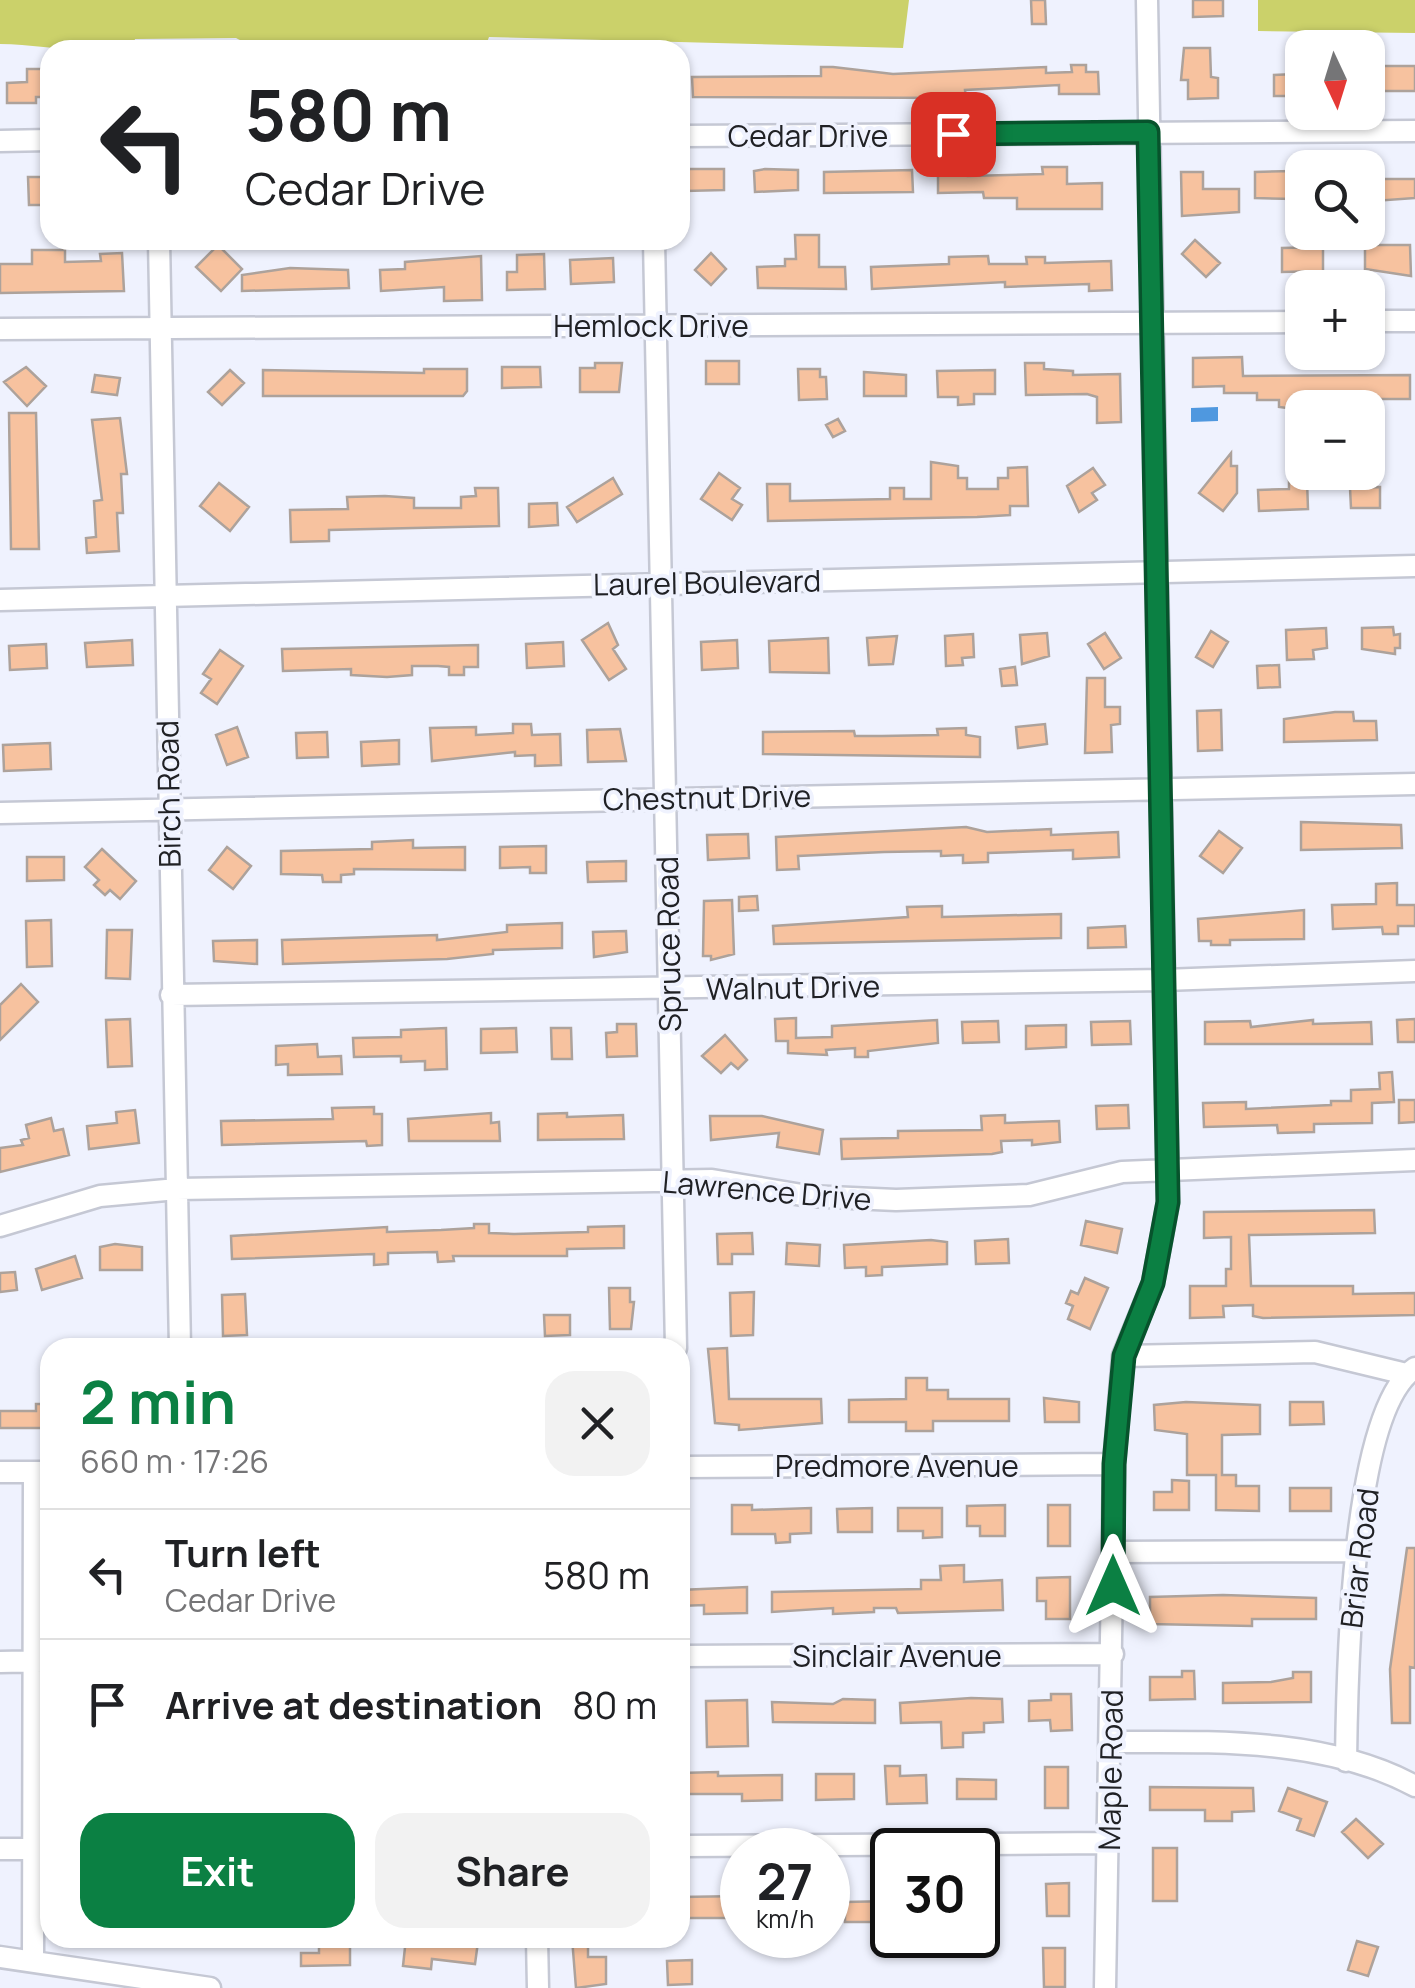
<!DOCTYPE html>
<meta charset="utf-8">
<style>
:root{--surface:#fff;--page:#f2f2f2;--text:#202124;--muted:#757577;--line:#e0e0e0;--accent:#0b8043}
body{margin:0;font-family:Manrope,sans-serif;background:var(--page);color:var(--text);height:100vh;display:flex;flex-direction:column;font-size:38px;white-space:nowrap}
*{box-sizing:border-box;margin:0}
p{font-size:32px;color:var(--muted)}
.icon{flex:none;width:55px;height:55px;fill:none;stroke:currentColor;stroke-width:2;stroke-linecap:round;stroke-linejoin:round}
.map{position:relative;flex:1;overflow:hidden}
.sheet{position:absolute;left:40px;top:1338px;width:650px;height:610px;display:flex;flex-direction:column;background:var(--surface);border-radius:30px;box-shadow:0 2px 8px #0004}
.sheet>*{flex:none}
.top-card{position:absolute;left:40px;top:40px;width:650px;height:210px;border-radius:30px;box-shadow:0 2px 8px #0004;background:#fff;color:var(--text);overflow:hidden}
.needle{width:65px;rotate:176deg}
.controls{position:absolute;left:1285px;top:30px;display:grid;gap:20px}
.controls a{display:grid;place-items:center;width:100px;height:100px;border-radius:20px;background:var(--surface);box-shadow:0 2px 8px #0004;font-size:50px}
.speed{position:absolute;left:720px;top:1828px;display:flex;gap:20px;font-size:50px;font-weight:700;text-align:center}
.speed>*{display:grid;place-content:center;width:130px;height:130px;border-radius:50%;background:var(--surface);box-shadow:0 2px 8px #0004;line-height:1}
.speed small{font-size:25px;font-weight:400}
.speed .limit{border:5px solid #111;border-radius:15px;background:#fff;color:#111}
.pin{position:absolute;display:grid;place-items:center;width:85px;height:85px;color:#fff;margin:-42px;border-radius:20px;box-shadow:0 5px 15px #0006}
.me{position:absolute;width:110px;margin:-55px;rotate:0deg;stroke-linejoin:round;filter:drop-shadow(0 0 8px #0008)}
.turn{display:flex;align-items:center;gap:35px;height:210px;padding:0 40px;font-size:45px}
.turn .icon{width:130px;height:130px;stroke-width:2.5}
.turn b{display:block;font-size:70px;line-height:85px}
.round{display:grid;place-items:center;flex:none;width:105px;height:105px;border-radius:30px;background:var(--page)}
.headline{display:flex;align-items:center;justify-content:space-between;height:170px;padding:0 40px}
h1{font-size:60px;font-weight:700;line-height:75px;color:var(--accent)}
.cta{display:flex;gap:20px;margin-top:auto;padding:20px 40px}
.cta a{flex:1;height:115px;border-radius:30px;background:var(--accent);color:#fff;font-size:40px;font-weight:700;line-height:115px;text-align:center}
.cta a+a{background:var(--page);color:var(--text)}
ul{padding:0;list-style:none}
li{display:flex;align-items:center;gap:30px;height:130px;padding:0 40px;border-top:2px solid var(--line)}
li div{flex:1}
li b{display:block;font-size:38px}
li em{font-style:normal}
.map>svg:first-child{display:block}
.green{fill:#cbd16a}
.water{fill:#4f98df}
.building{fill:#f7c29f;stroke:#ada29b;stroke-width:2.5}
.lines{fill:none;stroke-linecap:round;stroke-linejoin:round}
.minor-casing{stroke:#c5c8d4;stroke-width:25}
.minor{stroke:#fff;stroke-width:20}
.route-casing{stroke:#07532c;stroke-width:25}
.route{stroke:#0b8043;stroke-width:18}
.labels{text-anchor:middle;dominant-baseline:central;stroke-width:8;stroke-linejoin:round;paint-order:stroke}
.street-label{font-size:30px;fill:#202125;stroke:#eff2fe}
</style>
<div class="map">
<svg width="1415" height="1988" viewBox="0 0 1415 1988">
<rect width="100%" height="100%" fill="#eff2fe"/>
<path class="green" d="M0 0H909L903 48 489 37 484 50H259L236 38 135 39 134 43H88L87 50C57 50 30 44 0 44Z
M1258 0H1415V33L1258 31Z"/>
<path class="water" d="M1218 407V421L1191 422V408Z"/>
<path class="building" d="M1031 0H1045L1046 24H1032Z
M1193 0H1223V16L1193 17Z
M1184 48H1210L1211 77 1218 78V98L1188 99V80H1181Z
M1071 65H1086V72H1098L1099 94H1059V85L965 90 966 98 693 97 692 77 821 76V67H833L893 74 1046 67V73L1072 72Z
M1383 66H1415V91H1383Z
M27 69H46V97H36V103H7V83L27 82Z
M1295 74 1296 96H1274V75Z
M1042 167H1067V184L1102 183V209H1017V198H984L983 192 938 193V168H968V176L1043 174Z
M685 169H724V190L685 191Z
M765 169 798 170V190L755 192 754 171Z
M912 170 913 192 824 193V172Z
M1293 171 1294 199 1255 198V172Z
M1181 172H1203V189H1239V212L1182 216Z
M28 177H45V185L50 184V205H29Z
M1374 179H1415V198L1374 201Z
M795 235H819V267H845L846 289 758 288 757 267 785 266V259H796Z
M1195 240 1220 263 1206 277 1182 254Z
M218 245 242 269 221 291 196 267Z
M1365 245H1410L1411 276 1365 269Z
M1323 247V271L1282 272V248Z
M32 250H65V262L101 261 100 254 122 253 124 291 0 293V264H32Z
M711 253 726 269 711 285 695 270Z
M544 254 545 289 507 290V272H517V255Z
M481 256 482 300 444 301V287L381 291 380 270 405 269V262Z
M988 256 989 264H1027L1026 257H1045V263L1111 261 1112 290 1089 291V284L1005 287V282L872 289 871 267 949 264V257Z
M613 258 614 282 571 284 570 260Z
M290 268 348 270 349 288 242 291V275Z
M1242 357 1243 376 1410 375V399H1352V408H1287L1279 407V400H1257V393H1224V386L1193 387V358Z
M706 361H739V384H706Z
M595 363H622L619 392H580V368H595Z
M1025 363H1044V369L1073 371V375L1120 374 1121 422 1097 423V397L1087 394 1026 395Z
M26 367 46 386 27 406 4 382Z
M502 367H540L541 387 502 388Z
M424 369H467V391L463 396H263V370L424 373Z
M798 369H820V377H826L827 399 799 400Z
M230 370 244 383 222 405 208 392Z
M995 370V394H974V404L958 405V397H938L937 371Z
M864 372 906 375V396H864Z
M95 375 120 378 117 395 92 392Z
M9 413H36L39 549H11Z
M120 418 127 474H121L123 513H117L119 551 87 553 86 538 96 537 94 501 102 500 92 420Z
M838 419 845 431 833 437 826 425Z
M1231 453V466H1237V493L1223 511 1199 493Z
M931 462 958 466V478H967V489H998V478H1008V468L1027 467 1028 506H1010V515L977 517 768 521 767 484H790V501L890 499V488H904V499H931Z
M1093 468 1105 485 1092 493 1097 500 1079 512 1067 486Z
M719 473 740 488 732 499 742 505 732 520 701 499Z
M613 478 622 494 577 522 567 507Z
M1307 480 1308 509 1259 511 1258 490 1289 489V481Z
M219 483 249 507 230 531 200 506Z
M1380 487V508H1351L1350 488Z
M475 488H498L499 526 329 530V541L291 542 290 510 348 509 347 497 385 496 414 498V508H461V497L476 496Z
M557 503 558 525 529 527V504Z
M608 623 618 645 613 649 626 669 609 680 582 640Z
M1393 627 1394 635 1400 634V648H1395V654L1362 649V628Z
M1326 628 1327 648 1313 650 1314 659 1287 660 1286 630Z
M1211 631 1228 642 1213 667 1196 657Z
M1047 633 1049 656 1022 664 1020 635Z
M1105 633 1121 658 1104 669 1088 644Z
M973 634 974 657 962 658 963 665 946 666 945 636Z
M897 636 893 664 869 665 867 638Z
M828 638 829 673 770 672 769 641Z
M132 640 133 665 87 667 85 643Z
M737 640 738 668 702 670 701 642Z
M563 642 564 666 527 668 526 644Z
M46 644 47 668 10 670 9 646Z
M478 645V667H464V675H449V667L438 666H412V675L387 677 351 675V669L283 671 282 649Z
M220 650 243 666 217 704 201 693 211 679 203 674Z
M1279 665 1280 687 1258 688 1257 666Z
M1015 667 1017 685 1002 686 1000 669Z
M1087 678H1105V707H1120V724L1111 725 1112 752 1085 753Z
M1221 710 1222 750 1198 751 1197 711Z
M1335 712H1353L1354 721H1376L1377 740 1284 742V719Z
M513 724H531L532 735 560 734 561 765 535 766V755L515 756V752L432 761 430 728 476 727V735L513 733Z
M1045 724 1047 744 1018 748 1016 727Z
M237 727 248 757 227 765 216 735Z
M966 728V735L980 737V757L763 754V732L854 731 855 736H882L938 735 937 729Z
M620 729 626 761 588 762 587 730Z
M327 732 328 757 297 758 296 733Z
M399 740V764L362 766 361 742Z
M50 743 51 769 4 771 3 745Z
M1301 822 1401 825 1402 848 1301 850Z
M966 827 987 832 1051 829V835L1118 832 1119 857 1073 859V850L988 853V862L963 863V855L941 856V851L884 852 798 856 799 869 777 870 776 837Z
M1219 831 1242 848 1223 873 1200 856Z
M748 834 749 858 708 860 707 835Z
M413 840V848L465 847V870L354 869V874L341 875V882H323L322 875 281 874V851L372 849V842Z
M546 846V873H530V867L500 868V847Z
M227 847 251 866 233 889 209 870Z
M102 849 136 881 120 899 110 890 105 895 94 885 99 880 85 867Z
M27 857H64V880L27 881Z
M626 861V881L588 882 587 862Z
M1397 883V905H1415V926H1398V934H1383L1382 927 1333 929 1332 905 1376 904V884Z
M757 896 758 910 739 911V897Z
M732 900 734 954 711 960V956H703L704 901Z
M942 906V917L1061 914V938L774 944 773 926 908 917 907 907Z
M1304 910V939L1230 940V945H1211V941H1199L1198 919Z
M51 920 52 966 27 967 26 921Z
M562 923V948L493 950V954L447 959 283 964 282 940 437 935V940L507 932V925Z
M1125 926 1126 947 1088 948V928Z
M107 930H132L130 979 106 978Z
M626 931 627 952 594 957 593 932Z
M257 940V964L214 961 213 941Z
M21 984 38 1002 0 1040V1005Z
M796 1018V1038L832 1037V1026L937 1020 938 1043 868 1051V1057H855V1048L826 1050 827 1055 788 1053V1041H776L775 1019Z
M130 1019 132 1066 108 1067 106 1020Z
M1415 1019V1042H1398L1397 1020Z
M1313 1020V1024L1371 1022 1372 1044H1205V1022L1250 1021 1251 1027Z
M998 1021 999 1042 963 1043 962 1022Z
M1130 1021 1131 1044 1092 1045 1091 1022Z
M617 1024H636L637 1056 607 1057 606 1033 617 1032Z
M1066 1025V1047L1026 1049V1026Z
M446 1028 447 1069 425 1070V1061L401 1062V1056L354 1057 353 1038 401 1037V1030Z
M516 1028 517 1052 481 1053V1029Z
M551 1028H571L572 1059H552Z
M725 1035 747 1060 738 1069 731 1063 721 1073 702 1056Z
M317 1044 318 1057 341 1056 342 1074 288 1075V1064L276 1065V1046Z
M1392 1072 1394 1102 1372 1103V1123L1314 1124V1132L1278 1133 1277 1125 1204 1127 1203 1103 1246 1102V1109L1331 1105V1101H1351V1090L1380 1089 1379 1073Z
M1399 1100H1415V1122L1399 1123Z
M1128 1105 1129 1128 1097 1129 1096 1106Z
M374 1107V1114H382V1145L367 1146 366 1141 222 1145 221 1121 333 1119 332 1108Z
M135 1110 139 1143 89 1149 87 1126 117 1123 116 1112Z
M491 1113V1123L499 1122 500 1141H409L408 1119Z
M567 1113V1117L623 1115 624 1139 538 1140V1114Z
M1005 1115V1123L1059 1121 1060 1142 1032 1145V1140L1001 1141 1002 1152 992 1154 842 1159 841 1139 898 1138V1131L982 1130 981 1116Z
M710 1116H762L823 1130 819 1154 777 1147 779 1133 711 1140Z
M51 1118 54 1131 63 1129 69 1155 0 1172V1148L23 1145 21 1140 29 1138 26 1125Z
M1374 1210 1375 1233 1249 1235 1251 1286H1353V1294L1415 1293V1315L1263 1318 1253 1316V1305L1223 1306 1224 1317 1190 1318V1286H1226V1269H1231V1237L1204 1238V1212Z
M1086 1221 1122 1229 1117 1253 1081 1245Z
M474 1224H489V1233L514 1234 588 1232V1227L624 1226V1248L567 1249V1256H453L454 1261 438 1262 437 1252 388 1253V1264L374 1265V1254L232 1259 231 1236 387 1227V1232L441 1230 474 1228Z
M752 1233 753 1254H732V1264H718L717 1234Z
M1008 1239 1009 1263 976 1264 975 1241Z
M931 1240 947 1242V1264L882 1267V1275L866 1276V1267L845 1268 844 1245Z
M787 1243 820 1245 819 1266 786 1264Z
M115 1244 142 1247V1270H100V1247Z
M75 1256 82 1278 42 1290 36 1269Z
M15 1272 17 1290 0 1292V1273Z
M1085 1278 1108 1288 1090 1329 1068 1319 1073 1306 1066 1303 1071 1291 1078 1294Z
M609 1288H630V1302H634L631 1329H610Z
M754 1292 753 1335 731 1336 730 1293Z
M245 1294 247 1335 223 1336 222 1295Z
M544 1315H570V1335L545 1336Z
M727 1348 729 1399H821L822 1423 739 1430V1425L715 1423 708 1349Z
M906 1378H927V1390H948V1399H1009V1421H933V1431H906V1422H849V1400L906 1399Z
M1044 1398 1079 1402V1422H1045Z
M1186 1402 1260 1405V1434L1222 1435V1475H1236V1486H1259V1511L1216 1510V1475H1187V1434L1155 1430 1154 1405Z
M1290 1402H1323L1324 1424 1290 1425Z
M36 1404H50V1428H0V1411H36Z
M1172 1480 1189 1481V1510H1154V1492H1172Z
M1290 1488H1331V1511H1290Z
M732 1505H752V1510L811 1508V1533L790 1534V1542L776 1543 775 1534H732Z
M1005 1505V1536H980V1526H967V1506Z
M1048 1505H1070V1546H1048Z
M872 1508V1532H838L837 1509Z
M898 1508H942V1537L923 1538V1531H898Z
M1407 1548H1415V1668L1410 1667V1723H1392L1390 1669Z
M964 1565V1582L1002 1580 1003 1610 898 1613 896 1608H874V1612L833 1614V1608L772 1612V1592L921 1589V1580H941L940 1566Z
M1070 1577V1619H1046V1601H1037V1578Z
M747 1587V1613L704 1614V1605L680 1606V1590Z
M1223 1595 1316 1598V1619H1252V1626L1150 1624V1597Z
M1182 1671H1194L1195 1699 1150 1700V1677H1182Z
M1293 1672H1311V1702L1223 1703V1683L1271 1682 1293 1678Z
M1051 1694H1071L1072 1730 1051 1731 1050 1720 1029 1721V1701L1051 1700Z
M971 1698 1002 1699 1003 1722 984 1723V1732L963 1733V1747L942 1748 941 1722 901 1723 900 1703Z
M843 1699 875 1700V1723L773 1722 772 1702 833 1704Z
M747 1700 748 1746 707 1747 706 1701Z
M885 1766H900V1776L926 1775 927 1803 887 1804Z
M1045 1767H1068V1808H1045Z
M718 1772V1776L782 1775V1800L742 1801V1794H680V1773Z
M816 1774H854V1799L816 1800Z
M957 1779 996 1780V1799H957Z
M1150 1787 1253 1788 1254 1811 1232 1812V1821H1205V1810H1150Z
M1288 1788 1327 1802 1314 1836 1297 1830 1301 1819 1279 1811Z
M1356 1819 1383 1844 1368 1858 1342 1832Z
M1153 1848H1177V1901H1153Z
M1069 1883V1916H1047L1046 1884Z
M742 1896V1918H680V1897Z
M892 1901V1922H845V1902Z
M406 1938 478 1942 475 1964 432 1959 431 1969 403 1966Z
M572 1938H588V1957H606V1984L576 1988Z
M1357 1941 1378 1947 1368 1976 1348 1970Z
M350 1943V1965L301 1966V1953H319V1944Z
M1043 1948H1065V1987H1044Z
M692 1960V1984L668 1985 667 1961Z"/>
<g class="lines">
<defs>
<path id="minor" d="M680 136 1415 131
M0 141 50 140
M159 240 180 1348
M654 240 676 1348
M1368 321H1415
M0 329 1302 322
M0 600 1415 566
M0 813 1415 784
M171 995 1164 980 1415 971
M0 1226 100 1196 177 1189 712 1180 808 1196 896 1200 1029 1195 1122 1172 1415 1160
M1123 1356 1315 1352 1406 1374
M680 1467 1114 1464
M0 1472H50
M1113 1552 1358 1551
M680 1656 1113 1654
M0 1662 48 1661
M1111 1742C1212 1742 1324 1737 1415 1786
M1346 1761C1347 1682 1350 1412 1415 1368
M680 1846 1108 1843
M0 1849H50
M537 1938 538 1988
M0 1957 210 1988
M33 1961 34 1472
M1105 1988 1114 1464 1123 1356 1153 1283 1168 1203 1147 0"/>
</defs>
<use href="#minor" class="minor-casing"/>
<use href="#minor" class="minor"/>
</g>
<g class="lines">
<defs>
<path id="route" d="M953 134 1148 132 1168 1202 1153 1283 1124 1356 1114 1464 1113 1586"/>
</defs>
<use href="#route" class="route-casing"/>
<use href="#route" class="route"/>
</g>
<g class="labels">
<g class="street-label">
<text x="808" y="135">Cedar Drive</text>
<text x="651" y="325">Hemlock Drive</text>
<text transform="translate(707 582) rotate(-1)">Laurel Boulevard</text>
<text transform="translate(168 794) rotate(-91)">Birch Road</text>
<text transform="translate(707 797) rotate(-1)">Chestnut Drive</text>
<text transform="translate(668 944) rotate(-91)">Spruce Road</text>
<text transform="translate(793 987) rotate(-1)">Walnut Drive</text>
<text transform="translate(767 1190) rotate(5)">Lawrence Drive</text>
<text x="897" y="1465">Predmore Avenue</text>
<text transform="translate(1359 1558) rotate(-83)">Briar Road</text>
<text x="897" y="1655">Sinclair Avenue</text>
<text transform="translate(1110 1770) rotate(-89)">Maple Road</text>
</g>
</g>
</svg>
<div class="controls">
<a><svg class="needle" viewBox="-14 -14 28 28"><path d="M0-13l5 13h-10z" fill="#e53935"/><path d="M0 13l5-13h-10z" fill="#757577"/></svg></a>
<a><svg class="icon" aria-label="search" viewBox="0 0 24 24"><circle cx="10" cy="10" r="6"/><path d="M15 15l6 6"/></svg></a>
<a>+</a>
<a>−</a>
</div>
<div class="speed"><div>27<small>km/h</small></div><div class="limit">30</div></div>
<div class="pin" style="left:953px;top:134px;background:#d93025"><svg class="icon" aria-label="arrive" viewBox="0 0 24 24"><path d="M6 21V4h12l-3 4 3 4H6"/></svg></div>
<svg class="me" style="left:1113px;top:1586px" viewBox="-20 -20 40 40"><path d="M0-17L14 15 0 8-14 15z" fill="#0b8043" stroke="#fff" stroke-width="4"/></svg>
<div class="top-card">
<div class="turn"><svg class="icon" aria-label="left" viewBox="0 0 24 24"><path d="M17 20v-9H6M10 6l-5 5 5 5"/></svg><div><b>580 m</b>Cedar Drive</div></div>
</div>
<section class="sheet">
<div class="headline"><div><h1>2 min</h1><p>660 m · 17:26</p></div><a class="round"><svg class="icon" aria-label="close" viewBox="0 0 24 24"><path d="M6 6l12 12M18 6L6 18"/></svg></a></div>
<ul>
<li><svg class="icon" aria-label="left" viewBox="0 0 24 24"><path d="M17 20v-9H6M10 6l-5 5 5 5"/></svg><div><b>Turn left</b><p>Cedar Drive</p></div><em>580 m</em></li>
<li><svg class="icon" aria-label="arrive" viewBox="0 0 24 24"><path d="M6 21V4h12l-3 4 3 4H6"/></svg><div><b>Arrive at destination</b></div><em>80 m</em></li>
</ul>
<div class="cta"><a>Exit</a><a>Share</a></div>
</section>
</div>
